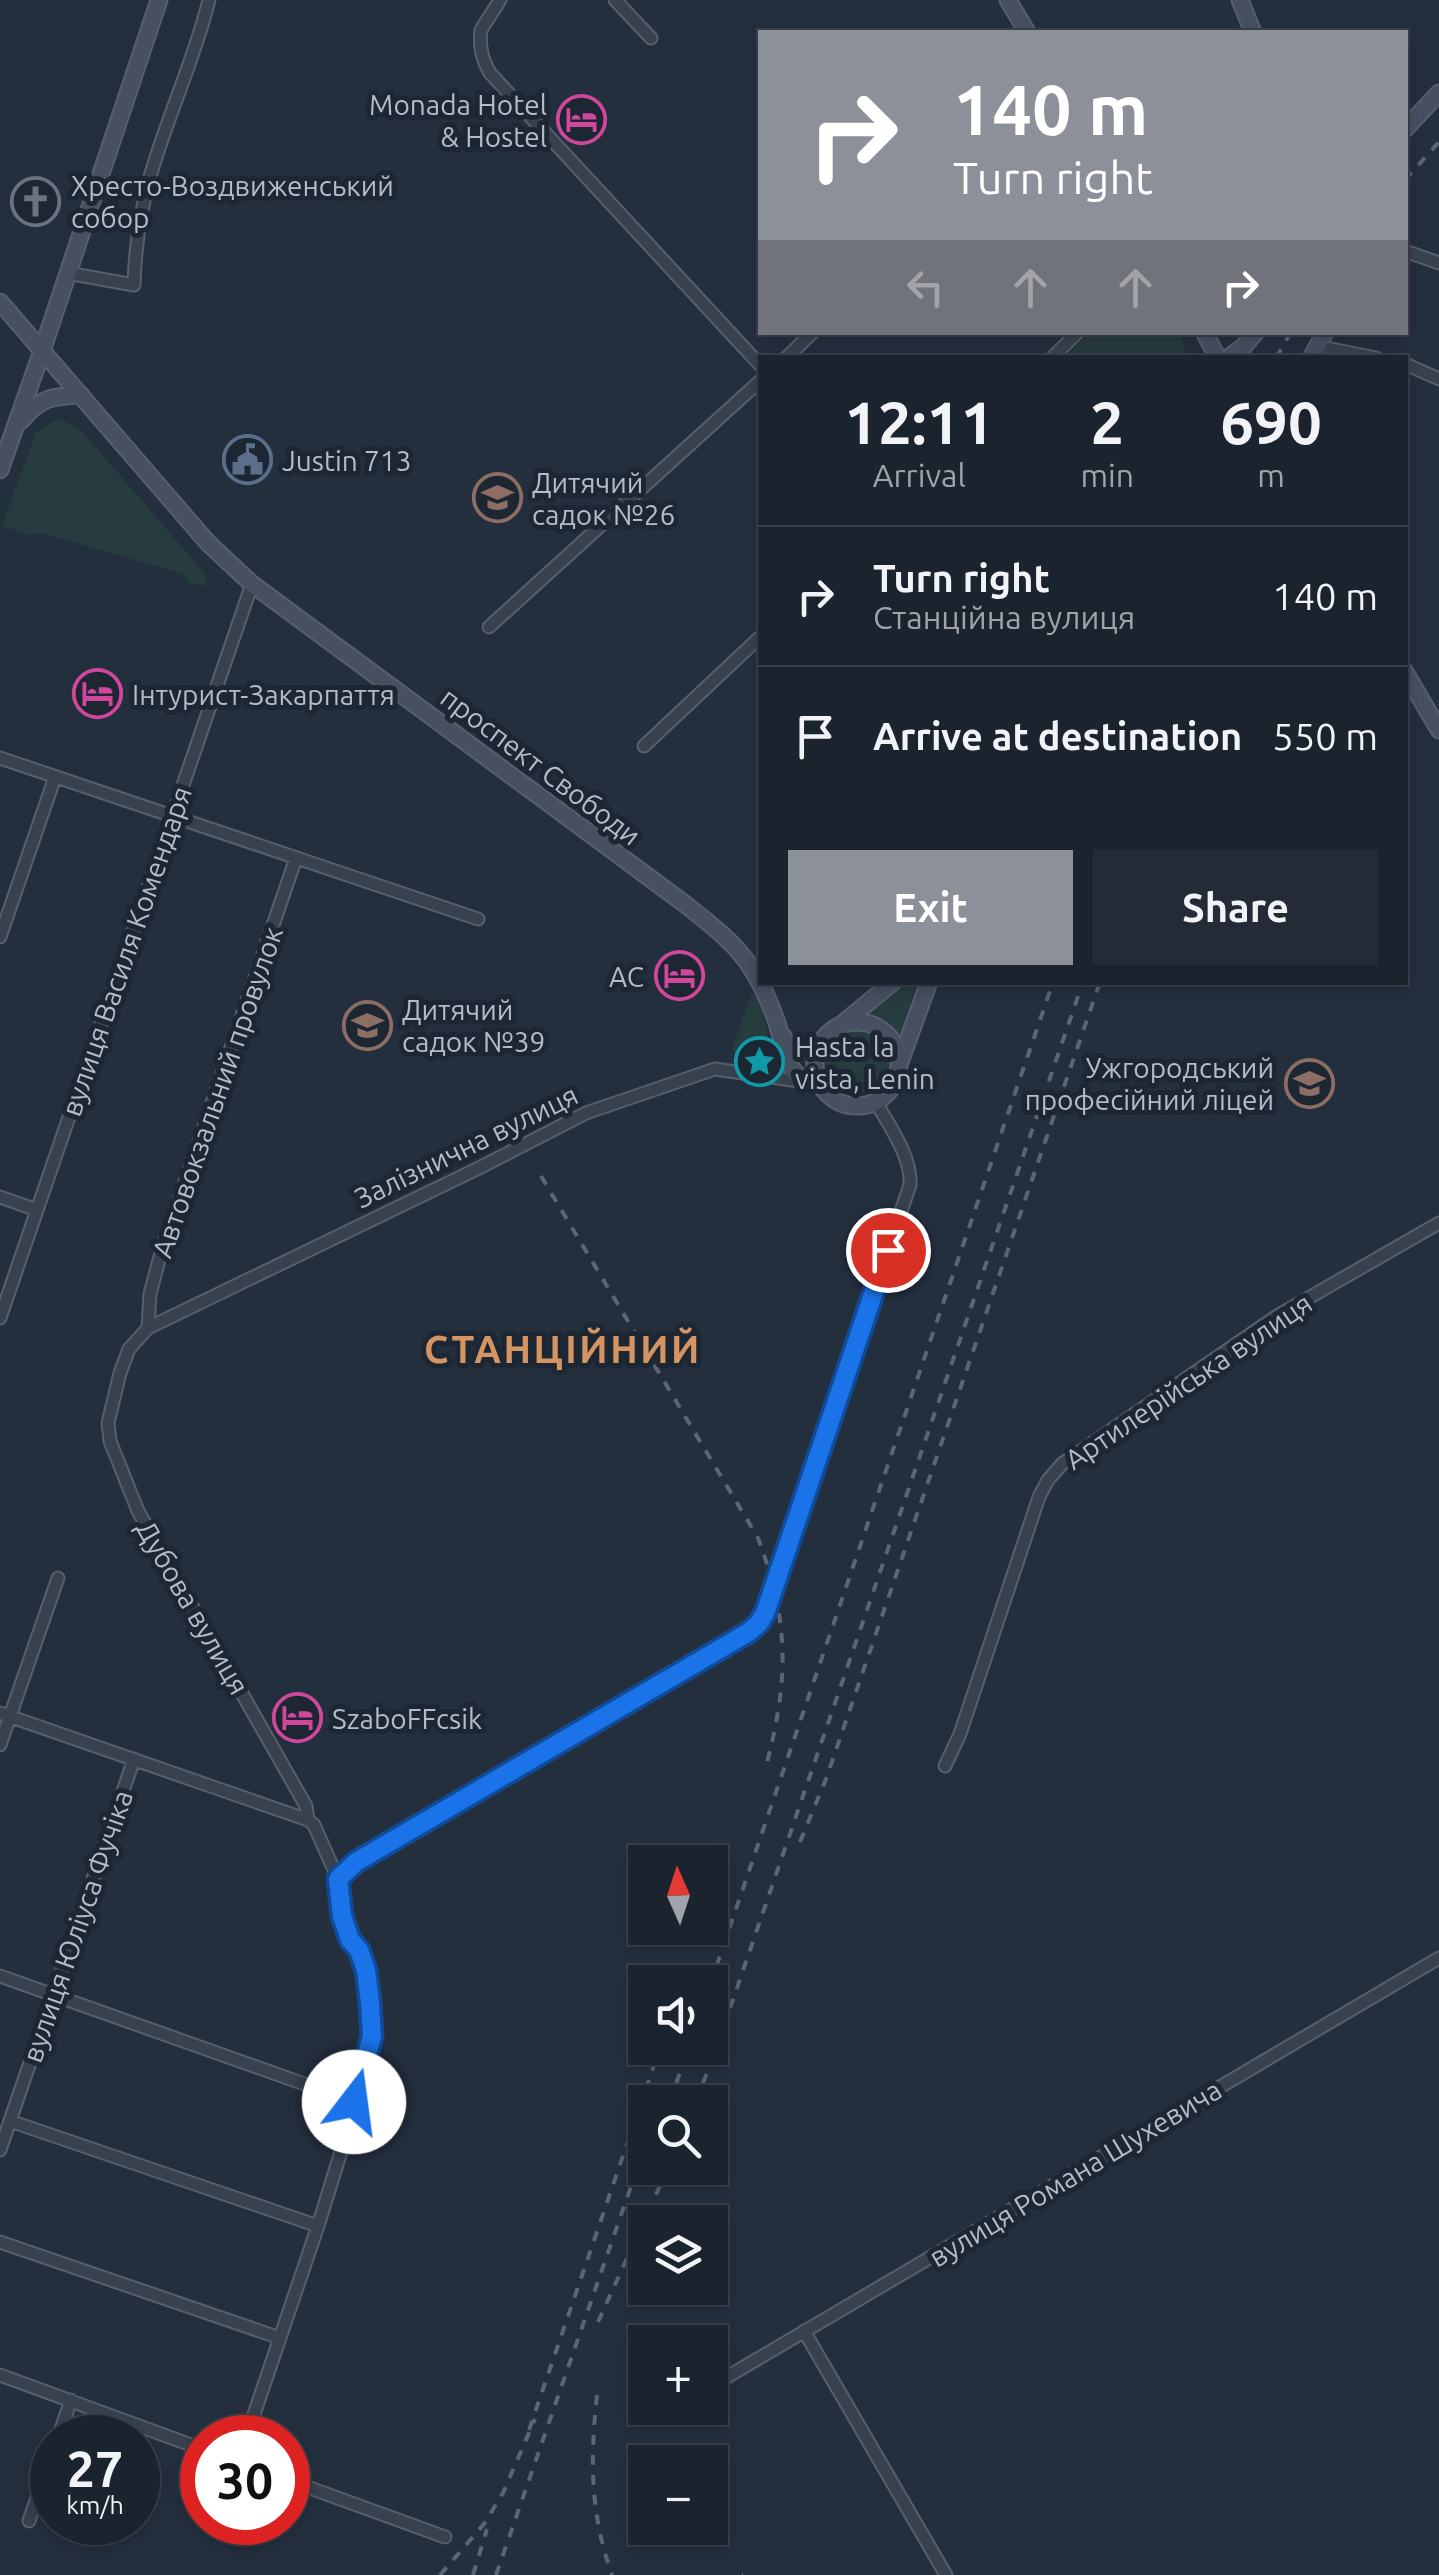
<!DOCTYPE html>
<meta charset="utf-8">
<style>
:root{--surface:#1b232e;--page:#242b36;--text:#f1f3f6;--muted:#a0a4aa;--line:#39404a;--accent:#8c9099}
body{margin:0;font-family:Ubuntu,sans-serif;background:var(--page);color:var(--text);height:100vh;display:flex;flex-direction:column;font-size:38px;white-space:nowrap}
*{box-sizing:border-box;margin:0}
p{font-size:32px;color:var(--muted)}
.icon{flex:none;width:55px;height:55px;fill:none;stroke:currentColor;stroke-width:2;stroke-linecap:round;stroke-linejoin:round}
.map{position:relative;flex:1;overflow:hidden}
.drawer{position:absolute;left:758px;top:355px;width:650px;height:630px;display:flex;flex-direction:column;background:var(--surface);border-radius:0px;box-shadow:0 5px 15px #0003,0 0 0 2px var(--line)}
.drawer>*{flex:none}
.banner{position:absolute;left:758px;top:30px;width:650px;height:305px;border-radius:0px;box-shadow:0 5px 15px #0003,0 0 0 2px var(--line);background:#8c9099;color:#fff;overflow:hidden}
.needle{width:65px;rotate:357deg}
.controls{position:absolute;left:628px;top:1845px;display:grid;gap:20px}
.controls a{display:grid;place-items:center;width:100px;height:100px;border-radius:0px;background:var(--surface);box-shadow:0 5px 15px #0003,0 0 0 2px var(--line);font-size:50px}
.speed{position:absolute;left:30px;top:2415px;display:flex;gap:20px;font-size:50px;font-weight:700;text-align:center}
.speed>*{display:grid;place-content:center;width:130px;height:130px;border-radius:50%;background:var(--surface);box-shadow:0 5px 15px #0003,0 0 0 2px var(--line);line-height:1}
.speed small{font-size:25px;font-weight:400}
.speed .limit{border:15px solid #d22;background:#fff;color:#111}
.pin{position:absolute;display:grid;place-items:center;width:85px;height:85px;color:#fff;margin:-42px;border:5px solid #fff;border-radius:50%;box-shadow:0 2px 10px #0007}
.me{position:absolute;width:110px;margin:-55px;rotate:15deg;stroke-linejoin:round;filter:drop-shadow(0 0 8px #0008)}
.turn{display:flex;align-items:center;gap:35px;height:210px;padding:0 30px;font-size:45px}
.turn .icon{width:130px;height:130px;stroke-width:2.5}
.turn b{display:block;font-size:70px;line-height:85px}
.lanes{display:flex;align-items:center;height:95px;padding:0 30px;background:#0003;justify-content:center;gap:50px;direction:ltr}
.lanes .off{opacity:.35}
.eta{display:flex;justify-content:space-evenly;align-items:center;height:170px;text-align:center}
.eta b{font-size:60px;font-weight:700;line-height:70px}
.button{display:flex;gap:20px;margin-top:auto;padding:20px 30px}
.button a{flex:1;height:115px;border-radius:0px;background:var(--accent);color:#fff;font-size:40px;font-weight:700;line-height:115px;text-align:center}
.button a+a{background:var(--page);color:var(--text)}
ul{padding:0;list-style:none}
li{display:flex;align-items:center;gap:30px;height:140px;padding:0 30px;border-top:2px solid var(--line)}
li div{flex:1}
li b{display:block;font-size:38px}
li em{font-style:normal}
.map>svg:first-child{display:block}
.green{fill:#263c3f}
.lines{fill:none;stroke-linecap:round;stroke-linejoin:round}
.street-casing{stroke:#565f6c;stroke-width:15}
.secondary-casing{stroke:#565f6c;stroke-width:19}
.street{stroke:#38414e;stroke-width:11}
.secondary{stroke:#465061;stroke-width:15}
.rail{stroke:#5a6575;stroke-width:4;stroke-dasharray:10 10;stroke-linecap:butt}
.route-casing{stroke:#114b97;stroke-width:25}
.route{stroke:#1a73e8;stroke-width:18}
.labels{text-anchor:middle;dominant-baseline:central;stroke-width:10;stroke-linejoin:round;paint-order:stroke}
.poi-label{font-size:28px;fill:#b4bcc9;stroke:#1d2633;text-anchor:start}
.street-label{font-size:28px;fill:#b4bcc9;stroke:#1d2633}
.district-label{font-size:38px;font-weight:bold;letter-spacing:2.5px;fill:#d59563;stroke:#1d2633}
</style>
<div class="map">
<svg width="1439" height="2575" viewBox="0 0 1439 2575">
<rect width="100%" height="100%" fill="#242f3e"/>
<path class="green" d="M1089 333H1180L1185 347 1184 357H1077L1071 352Z
M61 420 80 429 201 569 207 579 206 584 202 586 189 583 183 574 42 533 30 535 2 526 36 432 52 422Z
M906 983H917L900 1035H898L885 1021 870 1015 871 1012Z
M752 993C766 1010 768 1033 769 1056L758 1063 735 1054 732 1048Z
M826 1061a32 32 0 1 1 64 0a32 32 0 1 1-64 0Z"/>
<g class="lines">
<defs>
<path id="street" d="M500 0 481 30C479 47 482 59 490 73L760 365
M615 0 651 38
M1405 251 1439 263
M67 273 134 285C135 248 140 213 150 177 167 117 194 61 209 0
M1316 346 1376 358
M786 358 813 332
M1052 358 1078 332
M1405 364 1439 379
M489 627 760 381
M644 746 760 637
M0 758 478 919
M0 937 55 777
M0 1197 37 1210
M0 1318 252 584
M148 1328 150 1294 162 1249 296 858
M0 1713 308 1820
M0 1745 58 1578
M945 1766 960 1734 1039 1497 1048 1480 1062 1464 1277 1316 1439 1223
M338 1879 356 1862 749 1632 765 1613 774 1587 910 1185C912 1157 889 1125 875 1101
M0 1976 355 2102
M10 2121 318 2226
M0 2150 134 1759
M0 2242 280 2338
M804 2331 946 2575
M0 2375 202 2449
M710 2387 1439 1958
M655 2419 674 2408
M58 2438 71 2400
M246 2438 318 2226 352 2116 372 2036 365 1970 359 1950 349 1939 342 1916 338 1879 314 1825 308 1820 306 1806 138 1511 110 1441 108 1423 120 1373 129 1349 148 1328 479 1168 586 1113 715 1069 805 1082
M288 2480 445 2537
M29 2521 52 2453"/>
<path id="secondary" d="M1008 0 1027 32
M1240 0 1253 32
M1405 129 1439 93
M0 302 208 543 252 584 685 904C707 922 731 939 748 963 760 981 769 1000 776 1020 787 1051 782 1078 821 1085
M1204 332 1218 358
M1228 358 1244 346 1256 332
M1311 358 1325 332
M21 421C40 398 51 396 81 395
M0 470 42 351 159 0
M1405 672 1439 730
M815 1064a42 42 0 1 1 84 0a42 42 0 1 1-84 0Z
M842 1024 893 982
M783 1036 787 1045 798 1051 820 1044
M900 1062 929 982
M757 1076 771 1068 782 1046"/>
</defs>
<use href="#street" class="street-casing"/>
<use href="#secondary" class="secondary-casing"/>
<use href="#street" class="street"/>
<use href="#secondary" class="secondary"/>
<path class="rail" d="M1405 180 1439 142
M1276 358 1291 332
M541 1176 758 1538C790 1624 789 1681 765 1770
M800 1842 826 1779 1100 982
M710 1985 1053 982
M670 2102 688 2048
M696 2102 717 2046 1083 982
M598 2322 668 2168
M597 2395C590 2460 590 2513 612 2575
M529 2430 660 2048
M440 2575 484 2524 503 2493 535 2419
M473 2575 487 2529
M496 2575 645 2146
M742 2575H743"/>
</g>
<g class="lines">
<defs>
<path id="route" d="M354 2102 372 2036 370 2003 366 1970 359 1950 350 1940 342 1916 338 1879 356 1862 749 1632 759 1623 765 1613 774 1587 888 1250"/>
</defs>
<use href="#route" class="route-casing"/>
<use href="#route" class="route"/>
</g>
<defs>
<symbol id="hotel-ring" viewBox="-11 -11 22 22"><circle r="9.5" fill="#1d2633" stroke="#d1479c" stroke-width="1.5"/><path d="M-6-4.5h1.5V1H6V5H4.5V3h-9V5H-6ZM-4 0a1.8 1.8 0 1 1 3.6 0ZM.5 0V-2.5h3Q6-2.5 6 0Z" fill="#d1479c"/></symbol>
<symbol id="church-ring" viewBox="-11 -11 22 22"><circle r="9.5" fill="#1d2633" stroke="#6b7280" stroke-width="1.5"/><path d="M-1.2-6h2.4v3.5h3.3v2.4h-3.3V6h-2.4V-.1h-3.3v-2.4h3.3Z" fill="#6b7280"/></symbol>
<symbol id="civic-ring" viewBox="-11 -11 22 22"><circle r="9.5" fill="#1d2633" stroke="#5c6f8a" stroke-width="1.5"/><path d="M-.6-6.5H3V-4.5H.6V-3L4-1V1h2V6H-6V1h2V-1L-.6-3ZM-1.2 2.5V6h2.4V2.5Z" fill="#5c6f8a"/></symbol>
<symbol id="school-ring" viewBox="-11 -11 22 22"><circle r="9.5" fill="#1d2633" stroke="#8d6e63" stroke-width="1.5"/><path d="M0-5L7-2L0 1L-7-2ZM-4 1L0 2.5L4 1V4Q0 6-4 4Z" fill="#8d6e63"/></symbol>
<symbol id="sight-ring" viewBox="-11 -11 22 22"><circle r="9.5" fill="#1d2633" stroke="#0f9aa8" stroke-width="1.5"/><path d="M0-6L1.8-2.2L6-1.7L2.9 1.2L3.7 5.4L0 3.3L-3.7 5.4L-2.9 1.2L-6-1.7L-1.8-2.2Z" fill="#0f9aa8"/></symbol>
<symbol id="university-ring" viewBox="-11 -11 22 22"><circle r="9.5" fill="#1d2633" stroke="#8d6e63" stroke-width="1.5"/><path d="M0-5L7-2L0 1L-7-2ZM-4 1L0 2.5L4 1V4Q0 6-4 4Z" fill="#8d6e63"/></symbol>
</defs>
<g fill-rule="evenodd">
<use href="#hotel-ring" x="554" y="92" width="55" height="55"/>
<use href="#church-ring" x="8" y="174" width="55" height="55"/>
<use href="#civic-ring" x="220" y="432" width="55" height="55"/>
<use href="#school-ring" x="470" y="470" width="55" height="55"/>
<use href="#hotel-ring" x="70" y="666" width="55" height="55"/>
<use href="#hotel-ring" x="652" y="948" width="55" height="55"/>
<use href="#school-ring" x="340" y="998" width="55" height="55"/>
<use href="#sight-ring" x="732" y="1034" width="55" height="55"/>
<use href="#university-ring" x="1282" y="1056" width="55" height="55"/>
<use href="#hotel-ring" x="270" y="1690" width="55" height="55"/>
</g>
<g class="labels">
<g class="poi-label">
<text x="547" y="104" text-anchor="end">Monada Hotel<tspan x="547" dy="32">&amp; Hostel</tspan></text>
<text x="71" y="185">Хресто-Воздвиженський<tspan x="71" dy="32">собор</tspan></text>
<text x="282" y="460">Justin 713</text>
<text x="532" y="482">Дитячий<tspan x="532" dy="32">садок №26</tspan></text>
<text x="132" y="694">Інтурист-Закарпаття</text>
<text x="644" y="976" text-anchor="end">AC</text>
<text x="402" y="1009">Дитячий<tspan x="402" dy="32">садок №39</tspan></text>
<text x="795" y="1046">Hasta la<tspan x="795" dy="32">vista, Lenin</tspan></text>
<text x="1274" y="1067" text-anchor="end">Ужгородський<tspan x="1274" dy="32">професійний ліцей</tspan></text>
<text x="332" y="1718">SzaboFFcsik</text>
</g>
<g class="street-label">
<text transform="translate(541 766) rotate(37)">проспект Свободи</text>
<text transform="translate(126 951) rotate(-71)">вулиця Василя Комендаря</text>
<text transform="translate(217 1092) rotate(-71)">Автовокзальний провулок</text>
<text transform="translate(466 1146) rotate(-26)">Залізнична вулиця</text>
<text transform="translate(1188 1381) rotate(-34)">Артилерійська вулиця</text>
<text transform="translate(193 1607) rotate(60)">Дубова вулиця</text>
<text transform="translate(77 1926) rotate(-71)">вулиця Юліуса Фучіка</text>
<text transform="translate(1075 2173) rotate(-31)">вулиця Романа Шухевича</text>
</g>
<g class="district-label">
<text x="563" y="1349">СТАНЦІЙНИЙ</text>
</g>
</g>
</svg>
<div class="controls">
<a><svg class="needle" viewBox="-14 -14 28 28"><path d="M0-13l5 13h-10z" fill="#e53935"/><path d="M0 13l5-13h-10z" fill="#a0a4aa"/></svg></a>
<a><svg class="icon" aria-label="sound" viewBox="0 0 24 24"><path d="M4 9h4l5-4v14l-5-4H4zM17 9q2 3 0 6"/></svg></a>
<a><svg class="icon" aria-label="search" viewBox="0 0 24 24"><circle cx="10" cy="10" r="6"/><path d="M15 15l6 6"/></svg></a>
<a><svg class="icon" aria-label="layers" viewBox="0 0 24 24"><path d="M12 4l9 5-9 5-9-5zM3 14l9 5 9-5"/></svg></a>
<a>+</a>
<a>−</a>
</div>
<div class="speed"><div>27<small>km/h</small></div><div class="limit">30</div></div>
<div class="pin" style="left:888px;top:1250px;background:#d93025"><svg class="icon" aria-label="arrive" viewBox="0 0 24 24"><path d="M6 21V4h12l-3 4 3 4H6"/></svg></div>
<svg class="me" style="left:354px;top:2102px" viewBox="-20 -20 40 40"><circle r="19" fill="#fff"/><path d="M0-13L10 11 0 6-10 11z" fill="#1a73e8"/></svg>
<div class="banner">
<div class="turn"><svg class="icon" aria-label="right" viewBox="0 0 24 24"><path d="M7 20v-9h11M14 6l5 5-5 5"/></svg><div><b>140 m</b>Turn right</div></div>
<div class="lanes"><svg class="icon off" aria-label="left" viewBox="0 0 24 24"><path d="M17 20v-9H6M10 6l-5 5 5 5"/></svg><svg class="icon off" aria-label="ahead" viewBox="0 0 24 24"><path d="M12 20V5M6 11l6-6 6 6"/></svg><svg class="icon off" aria-label="ahead" viewBox="0 0 24 24"><path d="M12 20V5M6 11l6-6 6 6"/></svg><svg class="icon" aria-label="right" viewBox="0 0 24 24"><path d="M7 20v-9h11M14 6l5 5-5 5"/></svg></div>
</div>
<section class="drawer">
<div class="eta">
<div><b>12:11</b><p>Arrival</p></div>
<div><b>2</b><p>min</p></div>
<div><b>690</b><p>m</p></div>
</div>
<ul>
<li><svg class="icon" aria-label="right" viewBox="0 0 24 24"><path d="M7 20v-9h11M14 6l5 5-5 5"/></svg><div><b>Turn right</b><p>Станційна вулиця</p></div><em>140 m</em></li>
<li><svg class="icon" aria-label="arrive" viewBox="0 0 24 24"><path d="M6 21V4h12l-3 4 3 4H6"/></svg><div><b>Arrive at destination</b></div><em>550 m</em></li>
</ul>
<div class="button"><a>Exit</a><a>Share</a></div>
</section>
</div>
